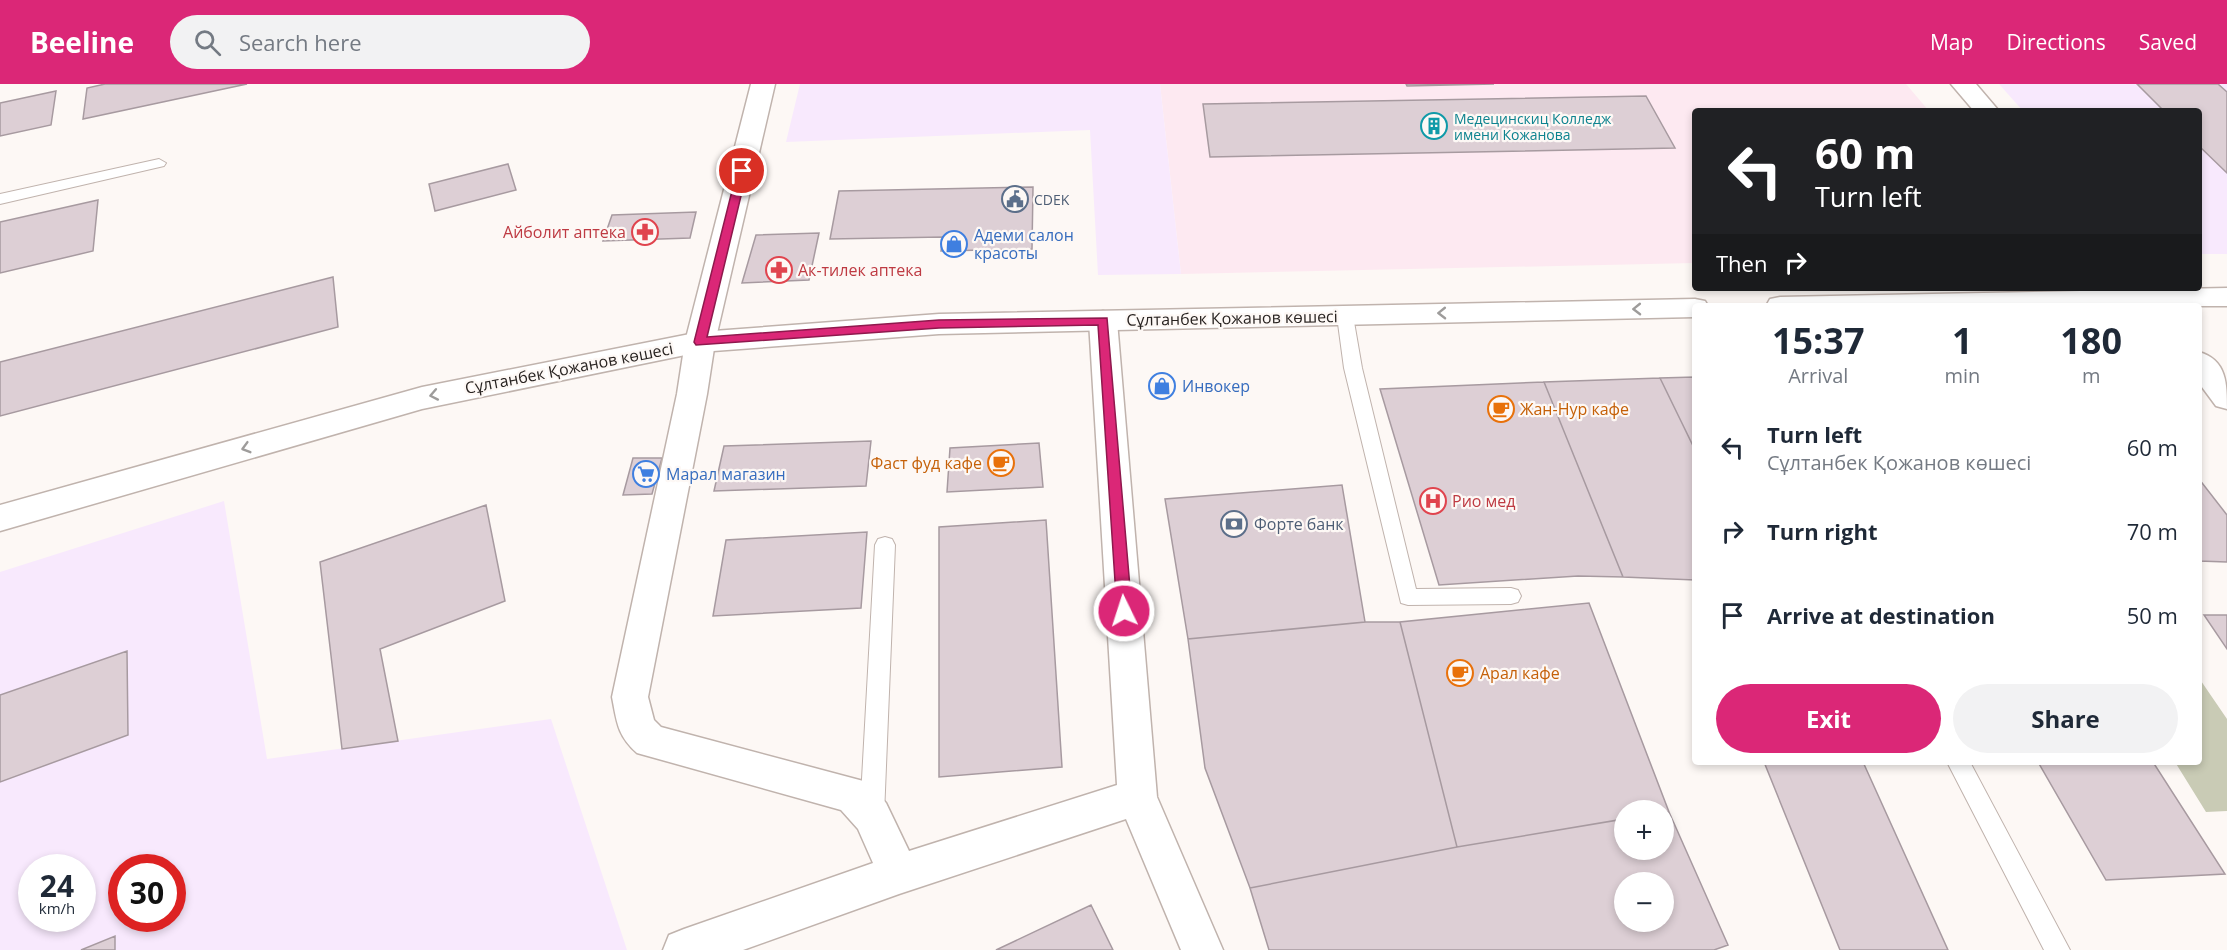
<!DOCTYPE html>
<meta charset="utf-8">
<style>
:root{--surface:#fff;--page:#f2f2f3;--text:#1f2937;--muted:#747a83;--accent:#db2777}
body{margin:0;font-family:"Open Sans",sans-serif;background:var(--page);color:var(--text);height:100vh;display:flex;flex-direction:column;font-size:22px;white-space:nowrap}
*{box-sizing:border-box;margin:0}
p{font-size:20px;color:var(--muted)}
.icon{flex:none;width:33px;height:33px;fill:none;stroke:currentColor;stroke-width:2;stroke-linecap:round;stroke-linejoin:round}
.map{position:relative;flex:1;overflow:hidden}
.side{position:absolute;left:1692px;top:219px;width:510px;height:462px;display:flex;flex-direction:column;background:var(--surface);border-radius:6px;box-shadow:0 3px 9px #0003}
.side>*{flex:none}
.hud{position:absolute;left:1692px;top:24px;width:510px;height:183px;border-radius:6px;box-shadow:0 3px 9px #0003;background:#202124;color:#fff;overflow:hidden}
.fabs{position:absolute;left:1614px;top:716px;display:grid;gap:12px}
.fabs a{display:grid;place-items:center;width:60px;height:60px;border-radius:50%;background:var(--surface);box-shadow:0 3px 9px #0003;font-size:30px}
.speed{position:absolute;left:18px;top:770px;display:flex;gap:12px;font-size:30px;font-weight:700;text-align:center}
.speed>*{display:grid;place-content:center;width:78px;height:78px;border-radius:50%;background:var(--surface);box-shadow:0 3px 9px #0003;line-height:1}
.speed small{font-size:15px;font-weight:400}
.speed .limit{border:9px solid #d22;background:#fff;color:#111}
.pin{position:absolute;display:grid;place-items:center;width:51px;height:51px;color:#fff;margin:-26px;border:3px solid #fff;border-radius:50%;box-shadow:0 2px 6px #0007}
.me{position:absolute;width:66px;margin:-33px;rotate:356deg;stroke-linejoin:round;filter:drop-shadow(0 0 4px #0008)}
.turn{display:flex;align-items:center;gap:21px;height:126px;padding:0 24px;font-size:27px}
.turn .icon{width:78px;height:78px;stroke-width:2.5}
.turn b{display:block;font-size:42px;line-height:51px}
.then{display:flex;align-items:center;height:57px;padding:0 24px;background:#0003;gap:12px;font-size:22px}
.eta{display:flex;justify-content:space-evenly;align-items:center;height:102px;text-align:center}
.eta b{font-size:36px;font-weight:700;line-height:42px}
.primary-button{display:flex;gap:12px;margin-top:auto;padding:12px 24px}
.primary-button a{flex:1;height:69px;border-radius:36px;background:var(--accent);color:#fff;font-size:24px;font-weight:700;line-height:69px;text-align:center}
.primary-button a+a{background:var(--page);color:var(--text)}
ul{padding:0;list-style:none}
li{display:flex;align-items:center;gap:18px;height:84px;padding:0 24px}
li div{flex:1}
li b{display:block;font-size:22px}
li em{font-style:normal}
header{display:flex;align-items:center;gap:36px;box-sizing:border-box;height:84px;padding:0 30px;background:var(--accent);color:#fff}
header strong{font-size:28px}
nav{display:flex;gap:33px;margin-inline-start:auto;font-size:21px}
.search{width:420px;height:54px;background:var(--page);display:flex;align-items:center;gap:15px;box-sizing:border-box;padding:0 21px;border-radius:33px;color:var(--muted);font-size:22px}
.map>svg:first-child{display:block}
.commercial{fill:#fde9f1}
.education{fill:#f8e9fd;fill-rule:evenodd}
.green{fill:#c9cbb5}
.building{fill:#ddcfd5;stroke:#a79aa0;stroke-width:1.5;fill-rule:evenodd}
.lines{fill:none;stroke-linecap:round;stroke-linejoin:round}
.lane-casing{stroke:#c0b3ad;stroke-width:2}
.street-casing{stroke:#c0b3ad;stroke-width:3}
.primary-casing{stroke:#c0b3ad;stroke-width:3}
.lane{fill:#fff;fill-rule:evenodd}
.street{fill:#fff;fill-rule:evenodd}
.primary{fill:#fff;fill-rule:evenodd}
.oneway{stroke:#9e9c9b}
.route{fill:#db2777;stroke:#8e194d;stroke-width:1.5}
.labels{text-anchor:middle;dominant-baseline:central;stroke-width:4.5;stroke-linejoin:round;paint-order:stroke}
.far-culture-label{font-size:14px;fill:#0d838f;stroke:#fdf8f5;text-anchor:start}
.far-service-label{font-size:14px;fill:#4e5e75;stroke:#fdf8f5;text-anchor:start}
.health-label{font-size:16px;fill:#be3a42;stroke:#fdf8f5;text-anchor:start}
.shop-label{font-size:16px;fill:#366cbe;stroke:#fdf8f5;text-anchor:start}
.street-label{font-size:16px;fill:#282321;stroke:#fdf8f5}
.food-label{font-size:16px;fill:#c56008;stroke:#fdf8f5;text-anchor:start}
.service-label{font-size:16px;fill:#4e5e75;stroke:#fdf8f5;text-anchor:start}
</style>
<header>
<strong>Beeline</strong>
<div class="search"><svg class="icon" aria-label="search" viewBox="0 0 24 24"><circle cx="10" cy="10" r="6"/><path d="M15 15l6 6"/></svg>Search here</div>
<nav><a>Map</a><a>Directions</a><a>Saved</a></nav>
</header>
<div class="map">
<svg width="2227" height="866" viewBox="0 0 2227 866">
<rect width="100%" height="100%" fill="#fdf8f5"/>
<path class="commercial" d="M1160 0H1906L1929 27H1695V179L1181 190Z"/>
<path class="education" d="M800 0H1160L1181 190 1098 191 1090 46 786 58Z
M1999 0H2227V170H2199V27H2023Z
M224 417 267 675 551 635 627 866H0V488ZM32 783H82V834H32ZM122 783H172V834H122Z"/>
<path class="green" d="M2199 594 2227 635V727L2206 728 2175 678H2199Z"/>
<path class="building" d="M105 0H247L83 35 87 4Z
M1406 0H1494L1407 2Z
M2137 0H2218L2227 8V89L2199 62V27H2164Z
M56 7 51 41 0 52V19Z
M1646 12 1675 64 1210 73 1203 20Z
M508 80 516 106 435 127 429 100Z
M1033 103 1032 165 941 167 943 153 830 155 839 107Z
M98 116 93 167 0 189V138Z
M696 128 690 154 603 157 612 131Z
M819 149 809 196 742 199 756 151Z
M333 193 338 243 0 332V278Z
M1695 293V366L1660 294Z
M1660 294 1695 366V496L1623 493 1544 298Z
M1544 298 1623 493 1578 492 1439 501 1380 305Z
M871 357 866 402 714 407 724 362Z
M1039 359 1043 403 947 408 950 364Z
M633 374H662L652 410 623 411Z
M2199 395 2227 431V478L2199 477Z
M1342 401 1365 538 1188 555 1165 415Z
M486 421 505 517 380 565 398 657 342 665 320 478Z
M1046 436 1062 683 939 693V443Z
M867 448 861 524 713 532 726 456Z
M1589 519 1669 728 1624 726V735L1457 763 1400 538Z
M2204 531H2227V565Z
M1365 538H1400L1457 763 1250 804 1205 684 1188 555Z
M127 567 128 651 0 698V611Z
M1764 678H1863L1948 866H1840Z
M2038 678H2153L2225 790 2106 796Z
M1669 728 1728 861 1714 866H1269L1250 804 1457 763 1624 735V765H1664V729ZM1624 798H1664V837H1624Z
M1091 821 1113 866H996Z
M115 852V866H81Z"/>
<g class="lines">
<defs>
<path id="lane" d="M159 75 166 79 164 82 0 120V110Z
M1345 226 1351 228 1353 232 1362 284 1416 505 1511 504 1518 506 1521 512 1518 518 1511 520 1408 521 1401 519 1344 284 1337 232 1339 228Z
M885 453 892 455 895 461 884 731 880 739 872 742 864 739 860 731 875 461 878 455Z
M1947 678H1970L2070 866H2044Z"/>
<path id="street" d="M751 0H775L715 258 707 310 648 613 654 636 661 643 867 698 886 719 909 767 1117 701 1089 237 1093 230 1103 227 1113 230 1117 237 1157 713 1223 866H1181L1126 735 899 810 743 866H663L669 851 684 845 873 779 858 745 841 726 637 669C617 651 617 638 612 613L677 310 685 258Z
M1951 0H1976L1999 27H1974Z"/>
<path id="primary" d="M2227 204V222H1766L1770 215 1780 213Z
M1695 215 1705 217 1708 222H1695V233L939 250 700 268 422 325 0 447V421L422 303 700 248 939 230Z
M2199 268C2227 276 2227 300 2227 325L2216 322 2199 299Z"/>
</defs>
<use href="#lane" class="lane-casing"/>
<use href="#street" class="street-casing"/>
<use href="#primary" class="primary-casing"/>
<use href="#lane" class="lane"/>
<use href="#street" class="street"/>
<use href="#primary" class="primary"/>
</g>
<defs><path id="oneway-chevron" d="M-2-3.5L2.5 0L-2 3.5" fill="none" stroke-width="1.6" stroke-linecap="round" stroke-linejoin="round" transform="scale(1.5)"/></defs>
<g class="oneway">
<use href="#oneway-chevron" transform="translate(1637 225) rotate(179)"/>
<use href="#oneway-chevron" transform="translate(1442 229) rotate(179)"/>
<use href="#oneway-chevron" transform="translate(434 311) rotate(169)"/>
<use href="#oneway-chevron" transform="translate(246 364) rotate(164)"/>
</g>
<path class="route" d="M742 84 747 87 707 253 939 236 1107 234 1132 527 1130 531H1119L1117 527 1098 241 939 244 696 261 694 258 737 87Z"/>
<defs>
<symbol id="building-ring" viewBox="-11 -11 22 22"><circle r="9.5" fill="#fdf8f5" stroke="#0f9aa8" stroke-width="1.5"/><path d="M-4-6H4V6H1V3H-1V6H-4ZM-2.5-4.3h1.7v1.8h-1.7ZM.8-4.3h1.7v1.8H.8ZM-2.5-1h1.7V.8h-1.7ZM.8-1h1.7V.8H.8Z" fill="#0f9aa8"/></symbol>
<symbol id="civic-ring" viewBox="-11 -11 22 22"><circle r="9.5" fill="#fdf8f5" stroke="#5c6f8a" stroke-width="1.5"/><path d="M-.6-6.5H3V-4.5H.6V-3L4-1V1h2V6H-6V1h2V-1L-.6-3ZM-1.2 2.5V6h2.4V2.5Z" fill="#5c6f8a"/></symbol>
<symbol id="pharmacy-ring" viewBox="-11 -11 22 22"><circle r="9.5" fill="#fdf8f5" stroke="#e0444e" stroke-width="1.5"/><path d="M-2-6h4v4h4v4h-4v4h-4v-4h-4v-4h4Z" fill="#e0444e"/></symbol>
<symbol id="shop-ring" viewBox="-11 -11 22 22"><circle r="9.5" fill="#fdf8f5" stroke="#3f7fe0" stroke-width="1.5"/><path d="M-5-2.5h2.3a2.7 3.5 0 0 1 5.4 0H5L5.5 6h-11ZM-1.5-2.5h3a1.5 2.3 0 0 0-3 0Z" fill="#3f7fe0"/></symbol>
<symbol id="cafe-ring" viewBox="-11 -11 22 22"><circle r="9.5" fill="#fdf8f5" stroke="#e8710a" stroke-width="1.5"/><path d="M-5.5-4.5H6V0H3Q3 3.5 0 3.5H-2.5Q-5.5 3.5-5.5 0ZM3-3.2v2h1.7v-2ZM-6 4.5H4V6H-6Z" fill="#e8710a"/></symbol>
<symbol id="supermarket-ring" viewBox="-11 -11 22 22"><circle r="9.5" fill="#fdf8f5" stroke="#3f7fe0" stroke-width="1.5"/><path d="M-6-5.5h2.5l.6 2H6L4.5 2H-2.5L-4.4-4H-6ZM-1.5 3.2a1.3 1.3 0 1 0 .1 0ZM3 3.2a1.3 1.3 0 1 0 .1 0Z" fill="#3f7fe0"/></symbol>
<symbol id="hospital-ring" viewBox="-11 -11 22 22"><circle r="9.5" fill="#fdf8f5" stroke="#e0444e" stroke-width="1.5"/><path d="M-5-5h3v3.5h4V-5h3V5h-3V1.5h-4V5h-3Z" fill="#e0444e"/></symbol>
<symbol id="bank-ring" viewBox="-11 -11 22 22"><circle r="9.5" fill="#fdf8f5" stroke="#5c6f8a" stroke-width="1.5"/><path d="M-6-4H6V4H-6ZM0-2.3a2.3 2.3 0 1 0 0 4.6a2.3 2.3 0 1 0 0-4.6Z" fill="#5c6f8a"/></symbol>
</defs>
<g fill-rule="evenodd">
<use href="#building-ring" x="1419" y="27" width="30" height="30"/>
<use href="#civic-ring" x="1000" y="100" width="30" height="30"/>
<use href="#pharmacy-ring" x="630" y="133" width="30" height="30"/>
<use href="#shop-ring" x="939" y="145" width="30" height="30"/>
<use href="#pharmacy-ring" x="764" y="171" width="30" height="30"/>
<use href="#shop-ring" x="1147" y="287" width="30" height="30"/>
<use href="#cafe-ring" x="1486" y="310" width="30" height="30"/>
<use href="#cafe-ring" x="986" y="364" width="30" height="30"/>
<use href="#supermarket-ring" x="631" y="375" width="30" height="30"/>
<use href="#hospital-ring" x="1418" y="402" width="30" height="30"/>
<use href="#bank-ring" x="1219" y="425" width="30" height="30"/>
<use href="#cafe-ring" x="1445" y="574" width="30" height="30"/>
</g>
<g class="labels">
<g class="far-culture-label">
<text x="1454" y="34">Медецинскиц Колледж<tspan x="1454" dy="16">имени Кожанова</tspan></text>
</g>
<g class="far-service-label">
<text x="1034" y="115">CDEK</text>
</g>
<g class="health-label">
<text x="626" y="148" text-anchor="end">Айболит аптека</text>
<text x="798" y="186">Ак-тилек аптека</text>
<text x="1452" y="417">Рио мед</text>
</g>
<g class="shop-label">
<text x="974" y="151">Адеми салон<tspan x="974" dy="18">красоты</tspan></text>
<text x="1182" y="302">Инвокер</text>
<text x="666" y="390">Марал магазин</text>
</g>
<g class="street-label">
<text transform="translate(1232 234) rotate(-1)">Сұлтанбек Қожанов көшесі</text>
<text transform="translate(569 284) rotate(-11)">Сұлтанбек Қожанов көшесі</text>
</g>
<g class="food-label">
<text x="1520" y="325">Жан-Нур кафе</text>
<text x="982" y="379" text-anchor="end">Фаст фуд кафе</text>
<text x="1480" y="589">Арал кафе</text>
</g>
<g class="service-label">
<text x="1254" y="440">Форте банк</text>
</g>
</g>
</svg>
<div class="fabs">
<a>+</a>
<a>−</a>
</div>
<div class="speed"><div>24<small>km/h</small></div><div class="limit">30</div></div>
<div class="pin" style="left:742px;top:87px;background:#d93025"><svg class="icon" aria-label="arrive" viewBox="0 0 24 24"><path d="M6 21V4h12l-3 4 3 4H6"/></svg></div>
<svg class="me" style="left:1124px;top:527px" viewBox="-20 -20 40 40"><circle r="17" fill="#db2777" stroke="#fff" stroke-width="3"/><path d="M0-11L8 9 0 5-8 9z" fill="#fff"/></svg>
<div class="hud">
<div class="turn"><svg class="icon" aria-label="left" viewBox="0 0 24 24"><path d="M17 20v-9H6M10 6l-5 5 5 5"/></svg><div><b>60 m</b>Turn left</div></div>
<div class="then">Then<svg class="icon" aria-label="right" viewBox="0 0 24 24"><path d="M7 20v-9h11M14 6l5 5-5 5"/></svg></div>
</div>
<section class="side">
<div class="eta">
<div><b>15:37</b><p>Arrival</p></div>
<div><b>1</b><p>min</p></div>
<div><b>180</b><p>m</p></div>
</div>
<ul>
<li><svg class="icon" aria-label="left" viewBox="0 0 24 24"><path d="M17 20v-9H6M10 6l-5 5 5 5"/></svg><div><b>Turn left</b><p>Сұлтанбек Қожанов көшесі</p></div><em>60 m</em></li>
<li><svg class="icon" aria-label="right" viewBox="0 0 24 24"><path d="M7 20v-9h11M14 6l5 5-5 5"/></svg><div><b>Turn right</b></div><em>70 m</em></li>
<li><svg class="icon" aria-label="arrive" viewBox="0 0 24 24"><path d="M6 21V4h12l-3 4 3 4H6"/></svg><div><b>Arrive at destination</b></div><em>50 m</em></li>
</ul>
<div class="primary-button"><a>Exit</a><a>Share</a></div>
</section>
</div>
